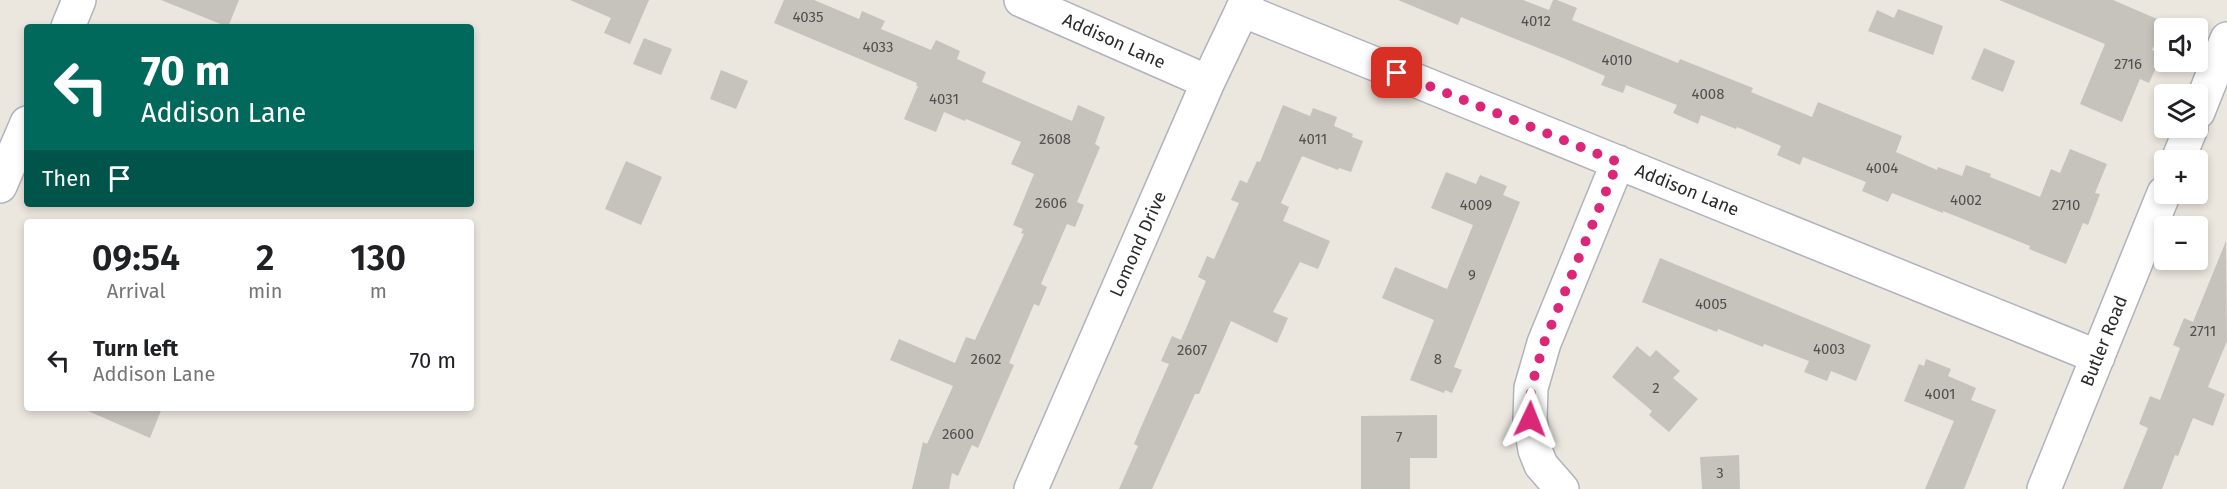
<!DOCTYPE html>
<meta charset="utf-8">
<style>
:root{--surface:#fff;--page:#f2f2f2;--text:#202124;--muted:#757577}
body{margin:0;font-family:"Fira Sans",sans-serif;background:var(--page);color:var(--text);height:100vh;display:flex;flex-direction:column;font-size:22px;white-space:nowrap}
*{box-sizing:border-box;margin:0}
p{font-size:20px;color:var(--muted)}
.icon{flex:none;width:33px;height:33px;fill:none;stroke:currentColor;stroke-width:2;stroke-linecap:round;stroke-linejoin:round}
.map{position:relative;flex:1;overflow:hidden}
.sheet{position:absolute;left:24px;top:219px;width:450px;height:192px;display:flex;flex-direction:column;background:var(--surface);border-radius:6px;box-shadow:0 3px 9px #0003}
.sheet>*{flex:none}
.guide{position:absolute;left:24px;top:24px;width:450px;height:183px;border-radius:6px;box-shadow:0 3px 9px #0003;background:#00695c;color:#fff;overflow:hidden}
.fabs{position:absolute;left:2154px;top:18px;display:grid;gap:12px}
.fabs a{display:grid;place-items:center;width:54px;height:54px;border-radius:6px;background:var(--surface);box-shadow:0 3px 9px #0003;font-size:30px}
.pin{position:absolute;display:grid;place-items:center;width:51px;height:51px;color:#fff;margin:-26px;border-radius:12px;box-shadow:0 3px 9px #0006}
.me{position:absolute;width:66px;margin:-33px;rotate:2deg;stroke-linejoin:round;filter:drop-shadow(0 0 4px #0008)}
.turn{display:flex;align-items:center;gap:21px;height:126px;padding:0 18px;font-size:27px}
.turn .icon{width:78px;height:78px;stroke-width:2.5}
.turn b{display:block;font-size:42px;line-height:51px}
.then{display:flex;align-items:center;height:57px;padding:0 18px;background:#0003;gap:12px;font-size:22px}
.eta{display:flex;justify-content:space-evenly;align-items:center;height:102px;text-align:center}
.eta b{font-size:36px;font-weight:600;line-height:42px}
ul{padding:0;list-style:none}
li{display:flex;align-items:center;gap:18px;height:78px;padding:0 18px}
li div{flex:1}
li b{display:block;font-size:22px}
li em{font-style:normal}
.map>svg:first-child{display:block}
.building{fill:#c6c3bd}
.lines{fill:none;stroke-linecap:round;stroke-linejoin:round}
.minor-casing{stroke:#b1b3bc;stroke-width:36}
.minor{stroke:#fff;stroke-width:33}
.route{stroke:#db2777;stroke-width:10;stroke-dasharray:0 18}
.labels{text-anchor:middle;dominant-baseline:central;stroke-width:4.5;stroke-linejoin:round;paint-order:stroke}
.number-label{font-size:15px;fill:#51504f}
.street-label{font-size:18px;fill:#2a2a2a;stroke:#fff}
</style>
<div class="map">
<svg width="2227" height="489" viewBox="0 0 2227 489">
<rect width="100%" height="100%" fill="#ebe6de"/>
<path class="building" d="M161 0H239L228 27Z
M570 0H649L630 44 604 33 611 18Z
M784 0H814L859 19 862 11 885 21 881 29 931 50 936 40 960 51 957 59 986 72 982 82 1072 121 1078 105 1105 117 1095 144 1100 147 1077 202 1084 205 1075 227 1067 224 1041 284 1047 287 1039 306 1034 304 1009 363 1014 365 978 448 972 445 958 476 952 473 949 489H912L923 442 927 444 953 386 890 360 899 339 955 363 966 337 975 340 1024 234 1021 233 1023 229 1013 225 1034 174 1011 164 1021 142 966 119 965 121 944 112 936 132 904 119 918 86H916L917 83 774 23Z
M1398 0H1523L1549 10 1553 0H1557L1577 8 1572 20 1678 63 1680 59 1753 88 1751 92 1812 117 1818 102 1902 136 1896 152 1937 170 1938 167 1962 176 1966 165 1991 174 1990 177 2040 197 2051 169 2060 173 2070 149 2107 164 2095 193 2100 194 2088 225 2083 223 2066 264 2029 249 2030 246 1943 211V213L1892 193 1888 202 1862 191 1866 182 1803 157 1800 165 1777 155 1781 146 1737 127 1736 129 1701 115 1698 124 1673 113 1677 105 1626 85 1623 93 1601 85 1605 76 1563 58 1461 17 1458 25Z
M1999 0H2113L2164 22 2152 50 2162 54 2149 83 2140 79 2122 122 2080 104 2105 44Z
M1898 9 1943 26 1933 55 1868 31 1877 10 1894 18Z
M644 38 672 49 661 75 633 64Z
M1984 48 2015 61 2003 92 1971 79Z
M721 70 748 81 736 109 710 99Z
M1283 105 1310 116 1313 108 1337 117 1334 126 1353 134 1352 137 1363 141 1351 172 1339 168 1338 170 1302 156 1281 203 1289 207 1283 221 1330 241 1318 269 1300 262 1273 312 1288 318 1277 343 1231 321 1199 394H1195L1152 489H1119L1138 446 1134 444 1141 427 1169 364 1161 361 1172 336 1181 340 1206 281 1198 277 1207 256 1214 259 1239 203 1231 200 1240 180 1247 183 1257 161 1260 162Z
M626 161 662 177 641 225 605 209Z
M1446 172 1476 184 1480 175 1507 186 1503 195 1520 202 1454 367 1462 370 1452 393 1445 390 1444 393 1410 380 1434 320 1382 298 1395 267 1447 289 1473 225 1431 208Z
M2226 241 2227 341 2208 387 2225 394 2213 426 2193 418 2178 456 2175 455 2162 489H2123L2148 428 2139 424 2150 396 2160 400 2180 348 2173 345 2184 318 2193 322Z
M1660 258 1871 345 1856 381 1831 371 1827 381 1804 372 1809 361 1764 344 1763 347 1718 329 1717 332 1642 302Z
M1637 346 1650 357 1656 350 1680 371 1673 378 1698 399 1669 432 1649 415 1652 411 1612 377Z
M1926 359 1951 369 1948 376 1976 388 1971 400 1996 410 1964 489H1925L1954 421 1904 401 1919 364 1924 366Z
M81 408H162L150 438Z
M1437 415V458H1410V489H1361V416Z
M1739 455 1740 489H1702L1700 457Z"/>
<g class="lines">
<defs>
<path id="minor" d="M1021 0 1208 82
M1242 10 2098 357
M68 27 79 0
M2198 112 2227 39
M2178 160 2191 128
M0 186 27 123
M1031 489 1208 82 1247 0
M1562 489 1541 465 1535 450 1530 419 1531 388 1544 343 1618 162
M2044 489 2164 193"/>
</defs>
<use href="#minor" class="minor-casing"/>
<use href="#minor" class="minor"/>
</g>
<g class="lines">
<path class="route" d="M1397 73 1618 162 1544 343 1531 388 1530 419"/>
</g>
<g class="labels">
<g class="number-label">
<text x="808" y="17">4035</text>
<text x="1536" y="21">4012</text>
<text x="878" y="47">4033</text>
<text x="1617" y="60">4010</text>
<text x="2128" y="64">2716</text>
<text x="1708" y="94">4008</text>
<text x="944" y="99">4031</text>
<text x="1055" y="139">2608</text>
<text x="1313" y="139">4011</text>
<text x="1882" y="168">4004</text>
<text x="1966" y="200">4002</text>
<text x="1051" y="203">2606</text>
<text x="1476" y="205">4009</text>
<text x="2066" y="205">2710</text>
<text x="1472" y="275">9</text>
<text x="1711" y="304">4005</text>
<text x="2203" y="331">2711</text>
<text x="1829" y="349">4003</text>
<text x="1192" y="350">2607</text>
<text x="986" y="359">2602</text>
<text x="1438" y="359">8</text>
<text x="1656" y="388">2</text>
<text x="1940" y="394">4001</text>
<text x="958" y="434">2600</text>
<text x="1399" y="437">7</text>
<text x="1720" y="473">3</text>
</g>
<g class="street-label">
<text transform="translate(1114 41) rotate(24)">Addison Lane</text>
<text transform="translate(1687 190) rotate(22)">Addison Lane</text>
<text transform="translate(1138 244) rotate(-66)">Lomond Drive</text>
<text transform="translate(2104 341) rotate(-68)">Butler Road</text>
</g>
</g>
</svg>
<div class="fabs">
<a><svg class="icon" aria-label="sound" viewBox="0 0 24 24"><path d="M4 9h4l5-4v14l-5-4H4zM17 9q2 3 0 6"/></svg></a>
<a><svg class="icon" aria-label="layers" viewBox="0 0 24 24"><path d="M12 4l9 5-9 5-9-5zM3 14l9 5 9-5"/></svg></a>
<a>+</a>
<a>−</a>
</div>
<div class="pin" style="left:1397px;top:73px;background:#d93025"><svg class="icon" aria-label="arrive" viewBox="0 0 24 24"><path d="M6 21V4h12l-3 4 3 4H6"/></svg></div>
<svg class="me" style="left:1530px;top:419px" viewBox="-20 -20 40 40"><path d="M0-17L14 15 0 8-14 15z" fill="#db2777" stroke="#fff" stroke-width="4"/></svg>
<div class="guide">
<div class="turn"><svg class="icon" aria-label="left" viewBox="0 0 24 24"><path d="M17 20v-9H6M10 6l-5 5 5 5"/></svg><div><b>70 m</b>Addison Lane</div></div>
<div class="then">Then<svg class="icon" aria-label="arrive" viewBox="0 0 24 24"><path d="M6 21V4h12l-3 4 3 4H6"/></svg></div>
</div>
<section class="sheet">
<div class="eta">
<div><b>09:54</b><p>Arrival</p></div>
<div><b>2</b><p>min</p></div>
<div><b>130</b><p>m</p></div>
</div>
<ul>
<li><svg class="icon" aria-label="left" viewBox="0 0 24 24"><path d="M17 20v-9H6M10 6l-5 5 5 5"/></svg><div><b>Turn left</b><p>Addison Lane</p></div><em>70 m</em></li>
</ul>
</section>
</div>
